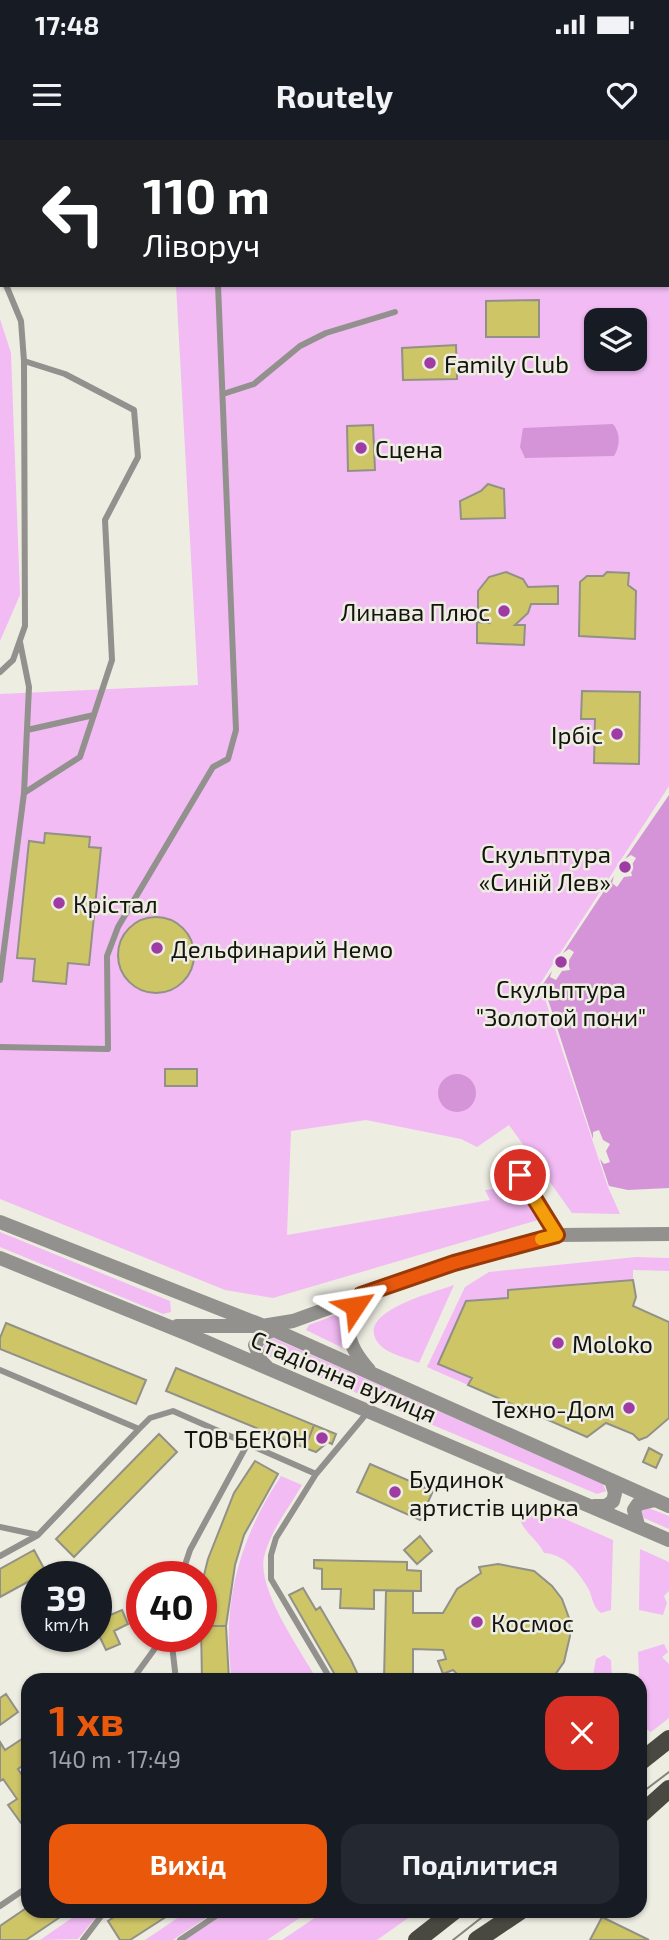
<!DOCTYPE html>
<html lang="uk">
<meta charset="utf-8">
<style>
:root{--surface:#171b24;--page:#242831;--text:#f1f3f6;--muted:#9ea1a6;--accent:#ea580c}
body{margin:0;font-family:"Exo 2",sans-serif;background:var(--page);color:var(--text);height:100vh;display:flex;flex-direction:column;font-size:26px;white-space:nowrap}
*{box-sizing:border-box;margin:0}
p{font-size:23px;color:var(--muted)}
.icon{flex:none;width:38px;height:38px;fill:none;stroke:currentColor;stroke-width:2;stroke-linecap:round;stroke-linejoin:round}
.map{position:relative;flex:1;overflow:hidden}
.side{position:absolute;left:21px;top:1533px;width:626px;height:245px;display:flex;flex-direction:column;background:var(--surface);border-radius:21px;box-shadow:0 2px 5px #0004}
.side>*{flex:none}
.hud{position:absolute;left:0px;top:0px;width:670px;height:147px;box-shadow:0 2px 5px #0004;background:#202124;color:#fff;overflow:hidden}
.fabs{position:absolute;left:584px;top:168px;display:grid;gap:14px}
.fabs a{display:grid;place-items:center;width:63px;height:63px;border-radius:14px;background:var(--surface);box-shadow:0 2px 5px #0004;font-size:35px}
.speed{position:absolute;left:21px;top:1421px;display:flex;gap:14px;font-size:35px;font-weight:700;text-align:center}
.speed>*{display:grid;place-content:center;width:91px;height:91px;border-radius:50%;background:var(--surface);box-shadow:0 2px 5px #0004;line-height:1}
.speed small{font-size:18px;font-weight:400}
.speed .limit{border:10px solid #d22;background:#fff;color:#111}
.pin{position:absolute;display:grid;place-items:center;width:60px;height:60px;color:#fff;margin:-30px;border:4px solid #fff;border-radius:50%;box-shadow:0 2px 7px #0007}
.me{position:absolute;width:77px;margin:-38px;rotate:57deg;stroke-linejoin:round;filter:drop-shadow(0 0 5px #0008)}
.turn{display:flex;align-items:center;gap:24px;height:147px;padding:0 28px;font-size:32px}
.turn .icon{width:91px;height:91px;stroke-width:2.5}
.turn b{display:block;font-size:49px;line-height:60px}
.round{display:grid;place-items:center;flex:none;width:74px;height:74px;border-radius:21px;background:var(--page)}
.head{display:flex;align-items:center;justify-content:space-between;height:119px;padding:0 28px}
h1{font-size:42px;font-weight:700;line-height:52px;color:var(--accent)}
.primary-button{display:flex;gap:14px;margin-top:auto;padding:14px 28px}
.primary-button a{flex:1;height:80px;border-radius:21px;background:var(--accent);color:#fff;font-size:28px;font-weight:700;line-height:80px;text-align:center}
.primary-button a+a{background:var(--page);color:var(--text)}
.status{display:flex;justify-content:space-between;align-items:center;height:49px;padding:0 35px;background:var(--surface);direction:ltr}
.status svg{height:19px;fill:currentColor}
header{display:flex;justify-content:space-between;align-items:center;height:91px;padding:0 28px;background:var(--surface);font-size:32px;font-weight:700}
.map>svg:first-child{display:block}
.green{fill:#f2bbf4;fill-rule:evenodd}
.water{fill:#d594d7}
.building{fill:#cec567;stroke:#929187;stroke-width:2}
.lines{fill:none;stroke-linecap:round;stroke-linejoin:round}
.service{stroke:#92918d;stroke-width:6}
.tertiary{stroke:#92918d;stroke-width:14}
.primary{stroke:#494941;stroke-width:18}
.tram{stroke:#83837b;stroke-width:2}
.route-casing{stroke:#983908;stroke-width:18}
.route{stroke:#ea580c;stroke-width:12}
.slow{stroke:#f59e0b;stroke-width:12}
.poi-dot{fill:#9e3ca3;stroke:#edede2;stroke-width:2.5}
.labels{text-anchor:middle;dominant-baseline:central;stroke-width:5;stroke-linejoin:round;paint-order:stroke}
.poi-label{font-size:24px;fill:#13130f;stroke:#edede2;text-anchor:start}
.street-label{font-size:24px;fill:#13130f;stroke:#edede2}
</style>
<div class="status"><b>17:48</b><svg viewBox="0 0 49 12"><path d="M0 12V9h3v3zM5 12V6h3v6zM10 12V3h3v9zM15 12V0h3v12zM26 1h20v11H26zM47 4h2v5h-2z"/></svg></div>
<header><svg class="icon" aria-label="menu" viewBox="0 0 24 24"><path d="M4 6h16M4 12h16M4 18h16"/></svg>Routely<svg class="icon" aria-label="heart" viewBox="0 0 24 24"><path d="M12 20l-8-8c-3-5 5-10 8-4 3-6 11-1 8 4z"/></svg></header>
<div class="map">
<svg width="669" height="1800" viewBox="0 0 669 1800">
<rect width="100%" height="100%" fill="#edede2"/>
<path class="green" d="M168 0H669V646L540 844 608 1047 620 1074 572 1073 509 985 477 1007 461 999 366 980 291 991 287 1095 490 1060 485 1050 516 1046 538 1080 273 1158 225 1150 0 1059V554L198 545 176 145H668V2ZM597 180H635V219H597Z
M0 179 11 213 20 455 0 501Z
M0 1092 170 1161 171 1172 163 1174 0 1107Z
M636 1117 669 1118V1131L633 1130V1140L508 1150V1158L466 1161 438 1223 472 1238 468 1245 427 1227 465 1147 489 1132Z
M454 1145 419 1223C408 1218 387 1214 379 1204 352 1172 436 1152 454 1145Z
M338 1174 343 1175 345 1209 306 1190 309 1185Z
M271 1197 603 1344 606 1351 597 1354 264 1214V1200Z
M281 1336 302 1345C289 1368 270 1391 264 1417 257 1450 301 1511 317 1540H232C221 1464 239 1399 281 1336Z
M524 1361 613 1400 611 1470 601 1473C592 1467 593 1457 588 1448 578 1431 564 1414 544 1413 535 1394 509 1385 524 1361Z
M646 1367 669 1376V1389L644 1378 641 1370Z
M640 1409 669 1422V1451L664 1456 667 1463 663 1475 639 1470Z
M664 1504 668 1512 662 1517 669 1524V1578L651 1592 641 1586 638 1512Z
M604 1515 611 1520 612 1540H592L596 1519Z
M82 1771H101L78 1799 40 1800Z
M188 1771H216L173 1800H145Z
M228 1771H310L267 1800H185Z
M325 1771H418L377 1800H282Z"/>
<path class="water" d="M613 284C621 294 620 306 614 316L525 318 520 307 523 288Z
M669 655V1048L628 1050 609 1046 600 1019 604 1024 610 1022 606 1011 610 1004 603 1000 599 990 593 992V999L543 844 552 831 550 837 556 840 562 831 570 830 568 822 574 812 569 809 563 813 614 736 612 743 617 747 624 737 632 736 630 728 636 718 631 715 625 719Z
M438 953a19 19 0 1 1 38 0a19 19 0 1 1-38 0Z"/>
<path class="building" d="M539 160V197H486V161Z
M456 205 457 239 403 240 402 208Z
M373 285 375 330 348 331 347 286Z
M488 344 504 349 505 378 461 379 460 361 481 351Z
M506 432 523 439 528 447 558 446V464H531L528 473 515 485H525L524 505 477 503V482L489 483 478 468V451L489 437Z
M607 432 629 433 628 445 636 451 635 499 579 496 580 442 587 436H603Z
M582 551 640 552 639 624 594 623 595 579H581Z
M45 693 90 697 89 707 101 708 89 825 68 823 66 844 33 841 35 819 17 818 29 701 44 703Z
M118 815a38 38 0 1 1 76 0a38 38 0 1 1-76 0Z
M165 929H197V946H165Z
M633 1140 636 1157 633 1166 669 1182V1278L647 1297 639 1300 633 1294 606 1283 587 1297 468 1245 472 1238 438 1224 466 1161 508 1158V1150Z
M6 1183 146 1240 136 1264 0 1209V1198Z
M176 1228 314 1285 305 1308 166 1251Z
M314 1285 336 1294 332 1304 328 1302 316 1312 305 1308Z
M159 1294 177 1312 74 1417 56 1399Z
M649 1308 662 1315 656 1328 643 1322Z
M255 1321 278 1334 244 1395 235 1425 226 1486H201V1447L208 1419 234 1353Z
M370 1324 433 1351 420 1380 357 1352Z
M420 1396 432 1411 417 1424 404 1410Z
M34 1410 46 1432 0 1457V1429Z
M314 1420 407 1422V1430L421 1431V1451L374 1450V1469L340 1468 341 1449H322V1429L314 1428Z
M498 1424 534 1431 552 1446 562 1459 569 1478 570 1496 564 1522 552 1539 463 1540 453 1530 443 1534 438 1521 446 1519 443 1510 413 1509V1540H384L386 1451H413V1473H443L457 1449 481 1433 479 1427Z
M303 1448 316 1470 320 1467 351 1520 358 1535 356 1540H338L289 1455Z
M122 1470 128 1484 114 1491 120 1504 106 1510 96 1489V1481Z
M201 1486H226L229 1540H202Z
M6 1554 18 1572 0 1585V1558Z
M28 1595V1622L18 1629 28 1644V1679L21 1683 8 1665 17 1659 3 1639 0 1641V1602L5 1610Z
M28 1767V1771H69L26 1800H0V1786Z
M123 1771H175L130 1800H120L108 1781Z
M602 1777 649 1800H590Z"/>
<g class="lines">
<path class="service" d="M7 0V2
M211 0V2
M0 135 2 138
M223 254 254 244 300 206 326 193 395 172
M0 532 13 520 25 486 24 221 21 181 6 145
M27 590 94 575
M24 653 80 617 112 520 105 380 138 317 134 270 65 234 24 221
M0 840 24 653 29 547 20 502
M0 907 108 909 107 816 118 787 213 627 228 619 236 590 218 145
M520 1035 557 1095
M0 1230 139 1289 150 1278 173 1271 316 1334 367 1273
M316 1334 276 1398 271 1415V1439L331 1540
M0 1387 38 1395
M0 1416 38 1395 139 1289
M181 1437 190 1410 248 1303
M171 1496 176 1540
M132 1540 164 1496
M0 1766 28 1747
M83 1800 105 1771
M180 1800 223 1771"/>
<path class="tertiary" d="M0 1082 274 1190 669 1366
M0 1118 190 1195 669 1400
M361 1155C343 1187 345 1203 369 1230
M177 1186H262L293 1181 454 1123 557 1095 669 1094
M267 1227 261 1221 255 1205 263 1194 276 1189
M594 1366H606L613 1361 615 1353 611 1340
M638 1385 634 1370 638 1364 655 1360"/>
<path class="primary" d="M640 1622 669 1599
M640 1675 669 1649
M417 1800 454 1771
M477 1800 520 1771"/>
<path class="tram" d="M640 1654 669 1632
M453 1800 490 1771"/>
</g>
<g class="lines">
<defs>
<path id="route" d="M355 1166 361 1155 454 1123 557 1095 520 1035"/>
</defs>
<use href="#route" class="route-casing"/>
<use href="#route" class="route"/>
<path class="slow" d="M535 1060 557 1095 541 1099"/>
</g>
<g class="poi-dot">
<circle cx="430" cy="223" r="7"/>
<circle cx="361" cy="308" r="7"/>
<circle cx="504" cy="471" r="7"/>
<circle cx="617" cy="594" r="7"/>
<circle cx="625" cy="727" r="7"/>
<circle cx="59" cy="763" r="7"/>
<circle cx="157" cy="808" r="7"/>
<circle cx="561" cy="822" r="7"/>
<circle cx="558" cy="1203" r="7"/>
<circle cx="629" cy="1268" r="7"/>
<circle cx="322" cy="1298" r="7"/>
<circle cx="395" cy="1352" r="7"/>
<circle cx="477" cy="1482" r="7"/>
</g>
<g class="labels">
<g class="poi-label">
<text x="444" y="223">Family Club</text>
<text x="375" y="308">Сцена</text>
<text x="490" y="471" text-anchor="end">Линава Плюс</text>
<text x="603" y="594" text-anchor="end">Ірбіс</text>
<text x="611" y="713" text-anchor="end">Скульптура<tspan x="611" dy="28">«Синій Лев»</tspan></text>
<text x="73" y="763">Крістал</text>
<text x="171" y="808">Дельфинарий Немо</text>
<text x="561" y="848" text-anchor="middle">Скульптура<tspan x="561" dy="28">"Золотой пони"</tspan></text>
<text x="572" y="1203">Moloko</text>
<text x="615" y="1268" text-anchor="end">Техно-Дом</text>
<text x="308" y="1298" text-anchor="end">ТОВ БЕКОН</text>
<text x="409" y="1338">Будинок<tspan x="409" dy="28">артистів цирка</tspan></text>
<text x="491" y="1482">Космос</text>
</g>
<g class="street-label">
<text transform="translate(344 1236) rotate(23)">Стадіонна вулиця</text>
</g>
</g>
</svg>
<div class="fabs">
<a><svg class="icon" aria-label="layers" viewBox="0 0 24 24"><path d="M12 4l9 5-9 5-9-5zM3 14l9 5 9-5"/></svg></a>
</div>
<div class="speed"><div>39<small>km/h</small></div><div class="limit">40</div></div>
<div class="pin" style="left:520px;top:1035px;background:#d93025"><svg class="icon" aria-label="arrive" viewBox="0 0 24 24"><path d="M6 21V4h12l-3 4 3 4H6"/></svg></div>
<svg class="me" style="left:355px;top:1166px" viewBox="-20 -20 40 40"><path d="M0-17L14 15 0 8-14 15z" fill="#ea580c" stroke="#fff" stroke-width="4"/></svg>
<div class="hud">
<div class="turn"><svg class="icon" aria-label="left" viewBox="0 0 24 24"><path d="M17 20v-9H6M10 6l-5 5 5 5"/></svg><div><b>110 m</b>Ліворуч</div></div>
</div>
<section class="side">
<div class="head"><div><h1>1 хв</h1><p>140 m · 17:49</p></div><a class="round" style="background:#d93025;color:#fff"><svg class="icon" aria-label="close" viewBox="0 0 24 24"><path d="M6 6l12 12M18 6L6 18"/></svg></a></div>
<div class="primary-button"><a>Вихід</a><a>Поділитися</a></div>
</section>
</div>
